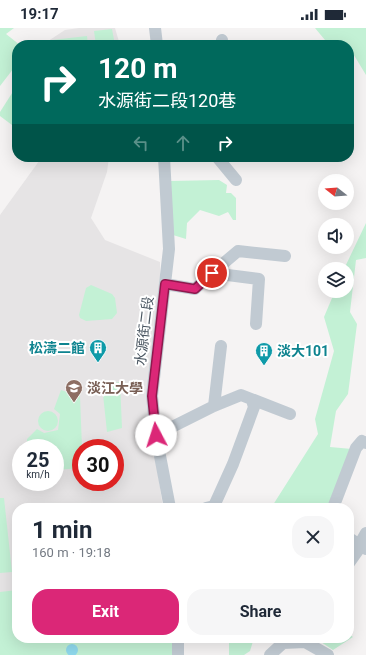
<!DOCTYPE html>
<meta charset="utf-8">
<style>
:root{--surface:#fff;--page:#f6f6f7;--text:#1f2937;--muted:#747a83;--accent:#db2777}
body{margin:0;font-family:Roboto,"Noto Sans TC",sans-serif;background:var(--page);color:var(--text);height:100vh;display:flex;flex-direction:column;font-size:15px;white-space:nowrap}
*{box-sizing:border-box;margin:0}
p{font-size:13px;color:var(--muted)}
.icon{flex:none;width:22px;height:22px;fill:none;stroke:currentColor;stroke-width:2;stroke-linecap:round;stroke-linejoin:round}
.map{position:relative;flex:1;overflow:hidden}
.sheet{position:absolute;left:12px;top:475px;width:342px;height:140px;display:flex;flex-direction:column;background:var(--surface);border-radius:16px;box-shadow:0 4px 16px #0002}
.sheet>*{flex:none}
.banner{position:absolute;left:12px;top:12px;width:342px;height:122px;border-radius:16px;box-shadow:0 4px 16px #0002;background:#00695c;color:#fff;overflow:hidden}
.needle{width:26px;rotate:287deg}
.buttons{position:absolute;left:318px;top:146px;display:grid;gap:8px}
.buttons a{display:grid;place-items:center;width:36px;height:36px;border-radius:50%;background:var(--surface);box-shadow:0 4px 16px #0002;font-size:20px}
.speed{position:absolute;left:12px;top:411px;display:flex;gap:8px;font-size:20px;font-weight:700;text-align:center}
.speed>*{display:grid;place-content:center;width:52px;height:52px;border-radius:50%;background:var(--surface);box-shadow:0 4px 16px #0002;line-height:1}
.speed small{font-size:10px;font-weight:400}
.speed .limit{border:6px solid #d22;background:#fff;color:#111}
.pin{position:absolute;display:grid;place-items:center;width:34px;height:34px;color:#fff;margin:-17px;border:2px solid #fff;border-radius:50%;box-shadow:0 1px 4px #0007}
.me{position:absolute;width:44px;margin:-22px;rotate:355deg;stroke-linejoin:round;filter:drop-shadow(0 0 3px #0008)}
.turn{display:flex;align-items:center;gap:14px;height:84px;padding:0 20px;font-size:18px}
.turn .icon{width:52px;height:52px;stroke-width:2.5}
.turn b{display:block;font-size:28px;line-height:34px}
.lanes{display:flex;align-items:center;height:38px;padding:0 20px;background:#0003;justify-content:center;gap:20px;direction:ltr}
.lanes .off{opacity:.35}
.round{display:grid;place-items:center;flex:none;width:42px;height:42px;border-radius:16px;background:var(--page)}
.summary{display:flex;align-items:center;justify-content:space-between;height:68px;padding:0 20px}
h1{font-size:24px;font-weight:700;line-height:30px}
.action{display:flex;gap:8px;margin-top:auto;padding:8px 20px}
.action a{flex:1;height:46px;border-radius:16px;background:var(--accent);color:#fff;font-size:16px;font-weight:700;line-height:46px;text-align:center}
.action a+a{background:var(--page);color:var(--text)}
.status{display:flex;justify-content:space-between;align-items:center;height:28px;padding:0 20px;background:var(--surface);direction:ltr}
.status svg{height:11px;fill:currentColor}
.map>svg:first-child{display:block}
.education{fill:#e6e4e5;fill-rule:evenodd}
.green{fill:#c3f1d5}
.water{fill:#90daee}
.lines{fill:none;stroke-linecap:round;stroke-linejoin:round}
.minor{stroke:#c1cad2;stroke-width:12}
.route-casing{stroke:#8e194d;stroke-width:10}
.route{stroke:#db2777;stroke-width:7}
.labels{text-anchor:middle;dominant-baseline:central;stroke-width:4;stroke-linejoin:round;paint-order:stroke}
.street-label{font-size:14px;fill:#4a5661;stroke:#fff}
.culture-label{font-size:14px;font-weight:bold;fill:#0d838f;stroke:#fff;text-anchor:end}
.education-label{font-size:14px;font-weight:bold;fill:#785e54;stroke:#fff;text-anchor:start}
</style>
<div class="status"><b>19:17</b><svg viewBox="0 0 49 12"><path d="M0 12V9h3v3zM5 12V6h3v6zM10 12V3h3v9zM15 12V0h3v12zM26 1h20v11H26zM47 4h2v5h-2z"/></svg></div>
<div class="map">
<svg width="366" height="627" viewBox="0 0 366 627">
<rect width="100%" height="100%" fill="#f5f3f3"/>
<path class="education" d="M79 0H115L120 17H42L65 2Z
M42 129H109L107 144 91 190 105 212 160 234V247L148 365 149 384 163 480H17V610H174V627H0V187ZM21 420H55V454H21ZM81 420H115V454H81Z"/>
<path class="green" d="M0 0H14L6 6 20 17H17V36L0 58Z
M315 0H366V47L346 14 325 12Z
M112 1 115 17H96L94 3Z
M87 8 88 17H52V12Z
M14 62 17 64 16 100 0 88V84Z
M219 152 227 157 226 165H231L236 170V192H233L228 184 219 188 200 182 187 195 186 211 173 207 169 153Z
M366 195V230L356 232 350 284 357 296 348 366 336 383 330 419 352 421 327 480H271L318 406 315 391 334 323 324 289 335 263H347V241H344Z
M91 257 112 266 115 270 117 285 112 291 86 293 80 290 79 287 86 260Z
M120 354 122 400 107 404 102 357Z
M61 362 80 368 82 420 81 440 55 442V420H27V411L37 401 44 405 58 402 60 386 54 381Z
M38 393a10 10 0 1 1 20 0a10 10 0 1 1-20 0Z
M0 470H4L12 544 0 545Z
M17 562V610H172V627H0V564Z
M349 606 353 609 333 622 315 610H349Z
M229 610H254L250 623 244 627H229Z"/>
<path class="water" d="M66 622a6 6 0 1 1 12 0a6 6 0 1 1-12 0Z"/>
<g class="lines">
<path class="minor" d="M155 0 157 17
M221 17 222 12
M164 129 169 221 152 368 156 407 170 480
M217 129 236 152
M212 245 238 223 285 228
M165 256 195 261 212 245 259 251 256 296
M214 378 221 318
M156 407 214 378 241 367 290 386
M206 480 214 478 233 436 254 379 252 372
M333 480 356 420 362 413 366 415
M349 510 366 521
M349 535 361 518 362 512 366 505
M178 627V610
M270 627 283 615 305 614 328 627"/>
</g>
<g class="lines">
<defs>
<path id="route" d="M156 407 152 368 165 256 195 261 212 245"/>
</defs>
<use href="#route" class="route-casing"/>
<use href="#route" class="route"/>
</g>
<defs>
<symbol id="building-pin" viewBox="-11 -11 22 30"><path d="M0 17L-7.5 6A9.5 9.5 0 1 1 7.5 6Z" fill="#0f9aa8" stroke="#fff"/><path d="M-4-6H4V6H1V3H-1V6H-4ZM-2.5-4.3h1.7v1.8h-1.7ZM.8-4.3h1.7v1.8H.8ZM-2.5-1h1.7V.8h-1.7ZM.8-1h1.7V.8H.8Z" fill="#fff"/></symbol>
<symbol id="university-pin" viewBox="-11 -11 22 30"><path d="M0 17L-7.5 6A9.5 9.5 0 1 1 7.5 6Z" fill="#8d6e63" stroke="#fff"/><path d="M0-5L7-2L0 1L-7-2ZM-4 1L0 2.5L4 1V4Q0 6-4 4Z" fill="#fff"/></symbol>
</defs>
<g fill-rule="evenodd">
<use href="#building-pin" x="88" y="310" width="20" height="27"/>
<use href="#building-pin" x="254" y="313" width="20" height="27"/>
<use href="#university-pin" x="64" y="350" width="20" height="27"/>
</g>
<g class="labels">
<g class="street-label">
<text transform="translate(144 303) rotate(-83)">水源街二段</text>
</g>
<g class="culture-label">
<text x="85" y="320">松濤二館</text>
<text x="277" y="323" text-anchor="start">淡大101</text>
</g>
<g class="education-label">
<text x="87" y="360">淡江大學</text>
</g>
</g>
</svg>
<div class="buttons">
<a><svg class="needle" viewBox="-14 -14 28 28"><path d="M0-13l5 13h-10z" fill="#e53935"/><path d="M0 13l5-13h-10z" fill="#747a83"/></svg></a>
<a><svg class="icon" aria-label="sound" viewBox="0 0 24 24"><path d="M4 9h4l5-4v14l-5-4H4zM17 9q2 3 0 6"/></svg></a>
<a><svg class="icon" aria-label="layers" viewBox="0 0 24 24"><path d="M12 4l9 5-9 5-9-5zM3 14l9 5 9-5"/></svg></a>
</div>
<div class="speed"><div>25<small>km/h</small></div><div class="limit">30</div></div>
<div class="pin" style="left:212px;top:245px;background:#d93025"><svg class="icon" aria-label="arrive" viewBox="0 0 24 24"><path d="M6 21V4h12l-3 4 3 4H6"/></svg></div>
<svg class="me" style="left:156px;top:407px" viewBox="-20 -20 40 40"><circle r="19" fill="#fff"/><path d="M0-13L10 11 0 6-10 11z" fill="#db2777"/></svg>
<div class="banner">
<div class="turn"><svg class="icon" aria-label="right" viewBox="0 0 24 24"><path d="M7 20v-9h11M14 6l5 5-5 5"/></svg><div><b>120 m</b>水源街二段120巷</div></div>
<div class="lanes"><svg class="icon off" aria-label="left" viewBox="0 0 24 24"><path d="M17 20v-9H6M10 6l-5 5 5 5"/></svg><svg class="icon off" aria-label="ahead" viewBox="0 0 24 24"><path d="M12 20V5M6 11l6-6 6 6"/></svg><svg class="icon" aria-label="right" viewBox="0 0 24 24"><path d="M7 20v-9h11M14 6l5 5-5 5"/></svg></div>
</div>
<section class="sheet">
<div class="summary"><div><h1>1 min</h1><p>160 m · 19:18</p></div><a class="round"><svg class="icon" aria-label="close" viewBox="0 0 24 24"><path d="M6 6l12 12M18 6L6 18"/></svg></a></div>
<div class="action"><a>Exit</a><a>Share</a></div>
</section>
</div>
